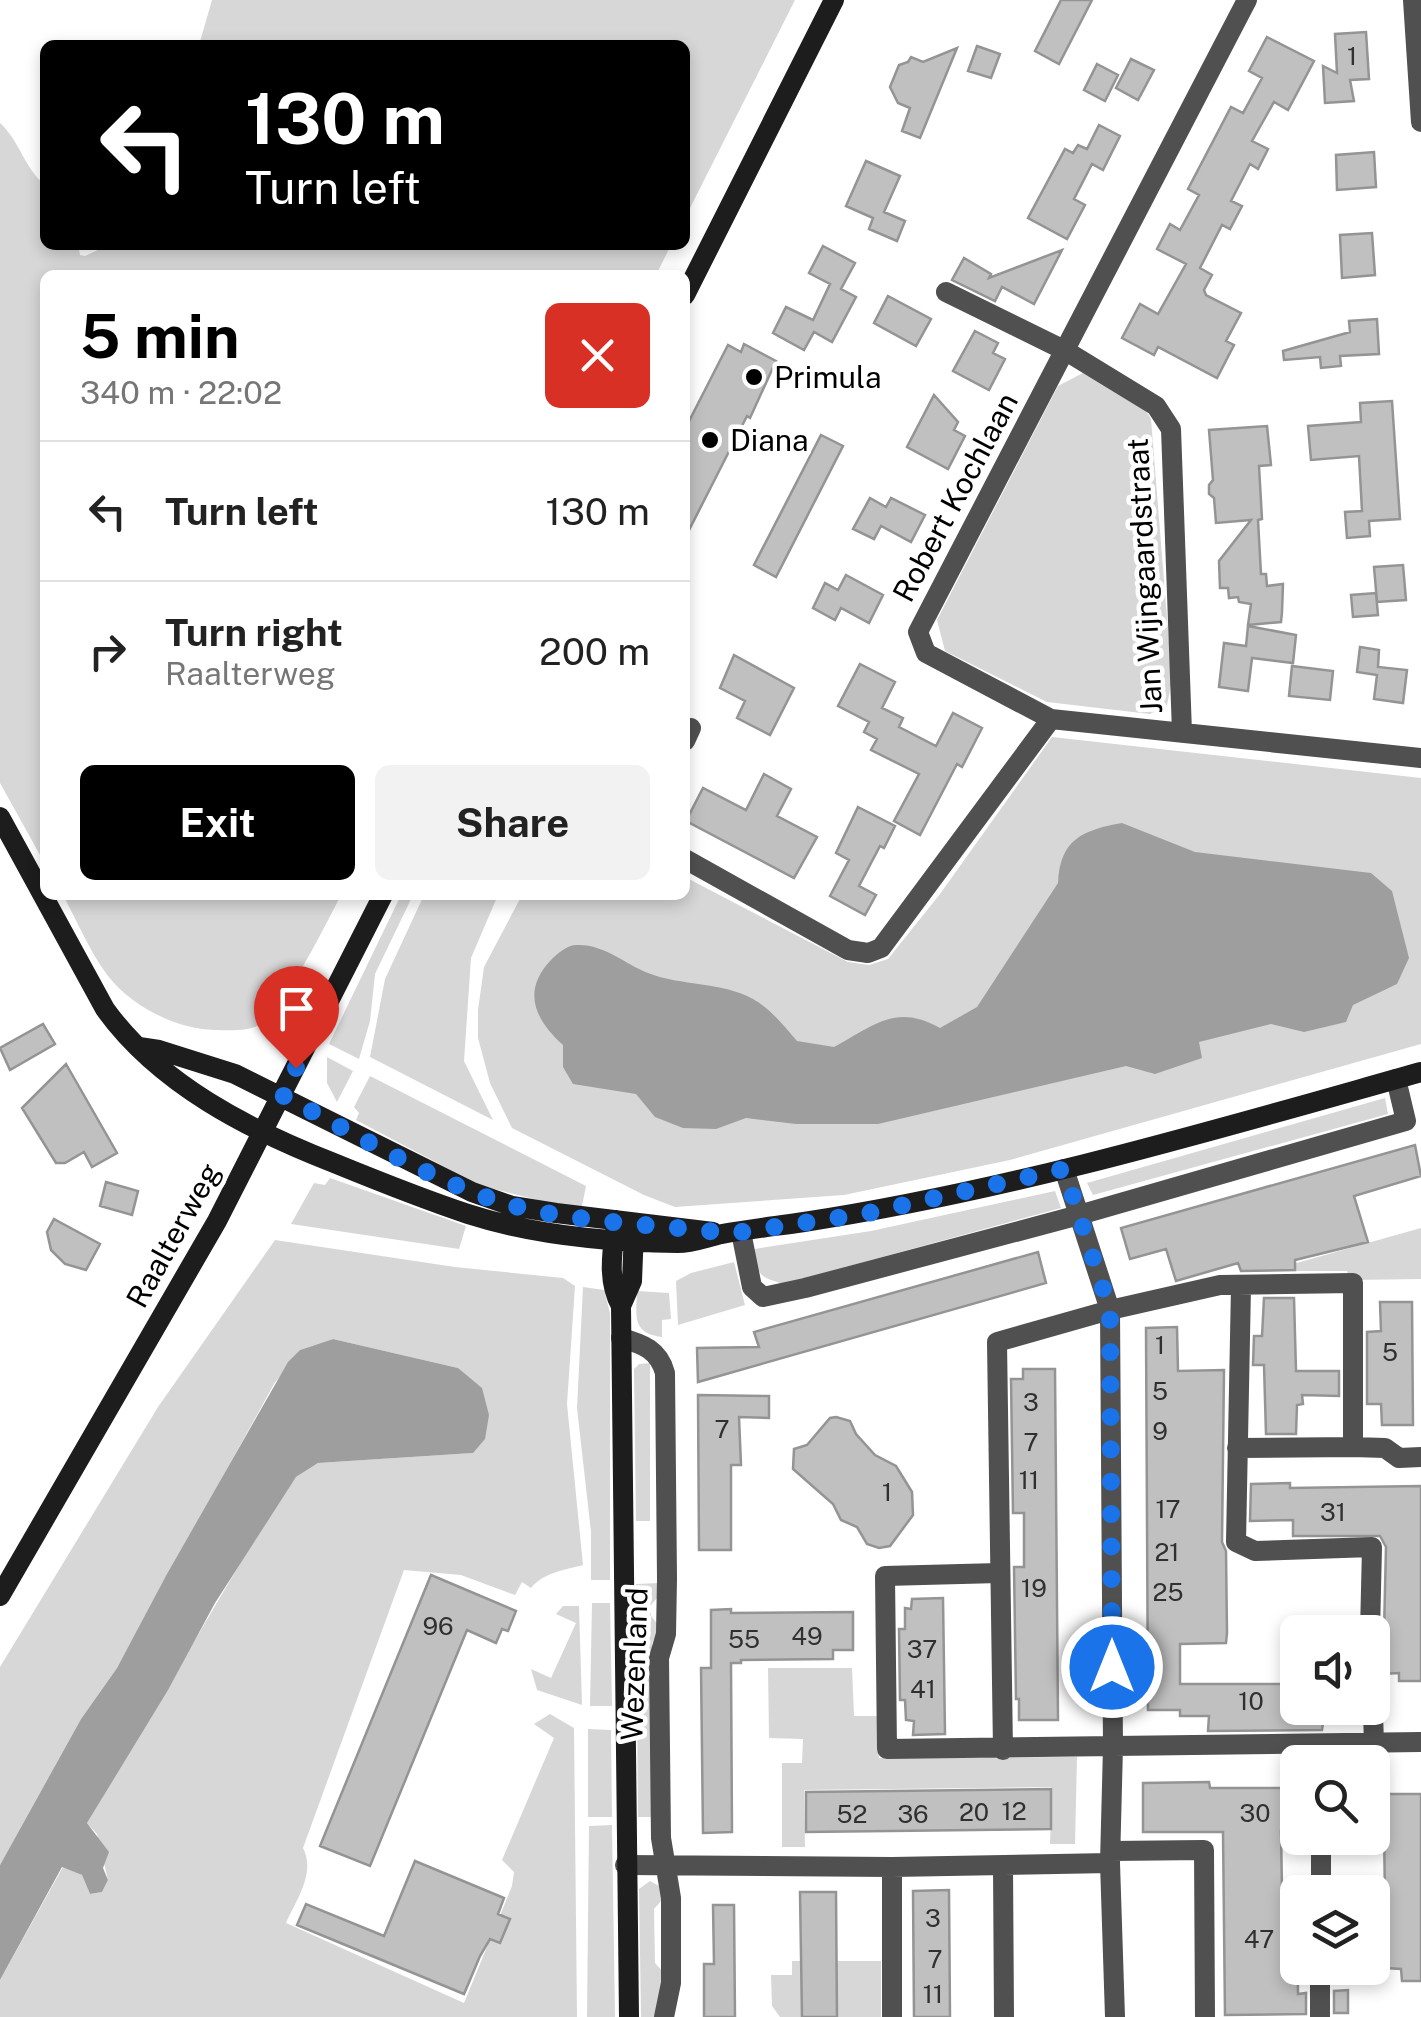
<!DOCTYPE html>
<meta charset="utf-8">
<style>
:root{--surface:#fff;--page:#f2f2f2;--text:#222;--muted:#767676;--line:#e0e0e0;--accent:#000}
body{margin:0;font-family:"Public Sans",sans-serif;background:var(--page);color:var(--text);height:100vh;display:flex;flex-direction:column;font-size:38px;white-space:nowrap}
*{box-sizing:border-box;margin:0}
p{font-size:32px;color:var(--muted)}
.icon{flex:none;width:55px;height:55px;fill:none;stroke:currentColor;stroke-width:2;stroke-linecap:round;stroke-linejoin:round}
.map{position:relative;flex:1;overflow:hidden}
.panel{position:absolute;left:40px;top:270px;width:650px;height:630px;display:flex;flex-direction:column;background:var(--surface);border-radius:15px;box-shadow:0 5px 15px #0003}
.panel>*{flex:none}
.top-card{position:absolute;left:40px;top:40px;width:650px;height:210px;border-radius:15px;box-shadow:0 5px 15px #0003;background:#000;color:#fff;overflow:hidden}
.fabs{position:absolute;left:1280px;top:1615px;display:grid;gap:20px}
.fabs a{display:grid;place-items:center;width:110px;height:110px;border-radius:15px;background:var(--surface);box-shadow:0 5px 15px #0003;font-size:50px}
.pin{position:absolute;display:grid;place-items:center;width:85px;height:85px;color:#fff;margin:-102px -42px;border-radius:50% 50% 50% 0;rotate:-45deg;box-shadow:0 0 10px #0007}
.pin .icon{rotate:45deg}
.me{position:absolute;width:110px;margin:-55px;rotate:0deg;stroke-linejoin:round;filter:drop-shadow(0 0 8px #0008)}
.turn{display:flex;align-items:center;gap:35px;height:210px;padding:0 40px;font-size:45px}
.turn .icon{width:130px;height:130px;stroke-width:2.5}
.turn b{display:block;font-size:70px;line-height:85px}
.round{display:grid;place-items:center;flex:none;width:105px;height:105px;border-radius:15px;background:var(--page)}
.summary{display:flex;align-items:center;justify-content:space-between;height:170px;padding:0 40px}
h1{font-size:60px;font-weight:700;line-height:75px;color:var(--accent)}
.action{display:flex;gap:20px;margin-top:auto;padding:20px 40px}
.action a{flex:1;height:115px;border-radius:15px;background:var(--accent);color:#fff;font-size:40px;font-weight:700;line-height:115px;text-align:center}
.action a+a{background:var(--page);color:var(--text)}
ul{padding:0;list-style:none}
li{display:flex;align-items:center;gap:30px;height:140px;padding:0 40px;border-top:2px solid var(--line)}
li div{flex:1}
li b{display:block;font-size:38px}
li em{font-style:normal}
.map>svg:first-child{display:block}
.green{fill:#d7d7d7}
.water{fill:#9e9e9e}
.building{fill:#c0c0c0;stroke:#949494;stroke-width:2.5}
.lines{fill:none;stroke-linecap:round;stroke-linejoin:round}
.street{stroke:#505050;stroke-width:20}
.secondary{stroke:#1d1d1d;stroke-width:20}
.route{stroke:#1a73e8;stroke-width:18;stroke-dasharray:0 32.4}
.poi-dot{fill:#000;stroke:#fff;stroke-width:4}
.labels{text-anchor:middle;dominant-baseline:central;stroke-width:9;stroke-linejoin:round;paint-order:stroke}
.number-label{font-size:25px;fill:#303030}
.poi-label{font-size:30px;fill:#000;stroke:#fff;text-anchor:start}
.street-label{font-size:30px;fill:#000;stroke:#fff}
</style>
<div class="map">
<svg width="1421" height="2017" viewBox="0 0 1421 2017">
<rect width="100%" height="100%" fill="#fff"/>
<path class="green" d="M212 0H795L685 218V45H199Z
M0 123C19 140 25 169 45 185V245H78L80 255 85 256 108 245H671L656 275H45V864L0 783Z
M1083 373C1105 385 1140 396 1151 419L1172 680 1167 705 1150 714 1047 702 945 651 937 620 1058 386Z
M1052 737 1421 778V1044L1010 1160 844 1195 675 1207 644 1195 512 1128 490 1083 478 1038V1010L484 967 522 895H685V877L848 962 869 965 888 959 940 894Z
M63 895H341C326 924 284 1009 259 1025 248 1032 227 1030 214 1030 176 1029 131 1006 108 976 90 952 77 921 63 895Z
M401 895H413L375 974 370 1021 359 1059 329 1044Z
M424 895H498L471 958 464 1061 493 1120 370 1057 385 979Z
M327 1057 353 1071 337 1102 327 1083Z
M370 1076 586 1186 581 1211 479 1185 356 1120 359 1113 354 1107Z
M1385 1098 1388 1114 1093 1195 1087 1183Z
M330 1178 466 1226 459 1249 291 1224 314 1183 325 1185Z
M1055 1191 1061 1208 784 1284C760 1277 757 1276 754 1249L871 1231Z
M1421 1228V1279L1350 1280 1347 1271H1268Z
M275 1240 455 1267 563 1278 575 1286 567 1404 583 1565C564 1570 543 1573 531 1588L522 1582 515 1595 461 1575 404 1570 303 1848C316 1873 296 1900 286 1923L464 2003 512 1886 514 1872 502 1860 554 1738 534 1724 550 1714 574 1728 577 2017H0V1980L63 1867 82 1875 90 1894 102 1892 108 1880 97 1834 87 1823 274 1506 296 1477 318 1463 473 1453 458 1368 333 1339 300 1350 274 1384 117 1668 81 1719 0 1865V1667L158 1407Z
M734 1262 745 1305 678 1325 676 1281 691 1273Z
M583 1287 604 1290 610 1313V1580H591V1532L577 1408Z
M637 1291 669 1293 671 1319 662 1320V1337C632 1333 636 1317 637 1291Z
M650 1363V1521H636L634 1369 639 1364Z
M659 1583V1596L650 1606 651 1616 660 1627 652 1643 654 1817H638L636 1584Z
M592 1603H610L612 1706H590Z
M563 1606H579L582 1705 537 1690 531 1669 551 1678 576 1623 556 1614Z
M768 1668H852L854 1716H877L879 1758 1077 1757 1075 1844H1050L1052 1787 804 1790 805 1847H782V1763H802L803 1739 769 1738Z
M588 1729 611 1730 612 1817H588Z
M612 1825 615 2017H587L589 1826Z
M650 1881 661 1887 663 1899 654 1909 655 1963 663 1972C664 1988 657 1998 657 2017H641L639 1889Z
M792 1961H881V2017H780L772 2006 771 1975H792Z"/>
<path class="water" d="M1122 823 1195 852 1371 873 1392 891 1409 958 1397 984 1353 1005 1346 1022 1304 1032 1271 1024 1199 1042 1202 1058 1155 1074 1126 1066 878 1124H796L746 1118 716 1129 683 1128 655 1117 636 1094 573 1084 563 1067V1045C534 1019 522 990 551 960 558 953 567 945 577 945 604 944 625 964 648 973 681 986 723 982 753 999 772 1010 783 1025 797 1041L834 1047C874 1026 895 1003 940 1028L977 1007 1058 883C1060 839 1083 830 1122 823Z
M333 1339 458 1368 482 1388 489 1415 485 1439 473 1453 318 1463 296 1477 215 1603 168 1690 87 1823 109 1852 103 1868 108 1880 102 1892 90 1894 82 1875 62 1867 0 1980V1865L81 1719 117 1668 167 1574 288 1362 300 1350Z"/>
<path class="building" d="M1061 0H1092L1059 64 1035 51Z
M1366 32 1369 79 1350 80 1354 101 1325 103 1323 66 1337 73 1335 34Z
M1267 37 1314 61 1288 110 1274 102 1252 141 1268 149 1258 169 1250 164 1231 201 1242 206 1230 229 1222 225 1200 268 1212 275 1204 290 1206 295 1241 313 1226 341 1234 345 1217 378 1158 347 1154 355 1122 338 1140 304 1158 314 1186 264 1157 249 1170 224 1180 230 1199 195 1188 189 1231 107 1243 113 1262 78 1249 71Z
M977 46 1000 54 991 78 968 71Z
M957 48 920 138 902 131 910 108 898 103 890 87 899 65 908 62 911 57 923 62Z
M1131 59 1154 70 1138 100 1116 88Z
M1097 64 1118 75 1105 101 1084 90Z
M1099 125 1120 136 1103 170 1092 164 1074 199 1085 205 1067 239 1028 218 1065 149 1073 153 1078 145 1087 149Z
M1374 152 1376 187 1337 190 1336 155Z
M866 161 900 176 884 212 905 221 897 241 869 229 873 218 846 206Z
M1372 233 1375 275 1342 278 1340 235Z
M823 246 855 263 841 289 856 297 832 342 814 332 804 350 773 333 786 307 813 320 830 284 809 273Z
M1062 250 1034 304 1002 287 995 301 952 280 964 258 991 274 989 278Z
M888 296 931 319 916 346 874 323Z
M1377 319 1379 354 1340 356 1341 366 1321 368 1320 357 1284 360 1283 351 1350 332 1349 321Z
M975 331 998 343 993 353 1005 359 989 390 953 371Z
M744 344 776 361 750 418 747 416 685 538V429L728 345 741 352Z
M934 395 958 422 954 430 965 436 948 469 907 447Z
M1392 401 1400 519 1369 521 1370 536 1347 538 1345 512 1362 511 1359 456 1311 460 1308 426 1361 422 1360 403Z
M1267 426 1271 465 1259 466 1262 519 1258 520 1261 574H1266L1267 586 1283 584 1282 612 1281 622 1248 625 1251 604 1239 602 1238 597 1229 598 1228 588H1220L1219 561 1251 520 1216 523 1214 498 1209 494V485L1213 480 1209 430Z
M821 435 843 446 776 577 754 565Z
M870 498 886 507 891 498 925 515 911 542 881 526 874 539 853 529Z
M1403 565 1406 600 1377 602 1374 567Z
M846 575 883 595 869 623 841 608 835 620 813 608 825 583 838 590Z
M1376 593 1378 615 1353 617 1351 595Z
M1248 626 1296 635 1293 663 1252 658 1248 691 1219 687 1224 643 1246 646Z
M1360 647 1379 650 1378 667 1407 670 1403 703 1374 699 1377 675 1357 672Z
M734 655 794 688 770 735 737 718 745 701 720 688Z
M860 664 895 682 882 708 903 718 899 727 936 746 953 713 982 728 962 767 957 764 920 835 894 821 919 774 871 750 877 739 864 732 869 722 838 706Z
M1292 666 1333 671 1330 700 1289 696Z
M764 774 791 789 777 816 817 837 794 878 686 821 703 788 746 810Z
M858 807 895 826 884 848 880 846 859 886 876 895 865 915 830 896 849 860 836 853Z
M43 1024 55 1044 10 1070 0 1048Z
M66 1064 117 1153 92 1167 84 1152 65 1163H56L22 1108Z
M1415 1145 1421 1176 1354 1196 1368 1242 1295 1260V1270L1241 1271 1238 1263 1176 1281 1166 1249 1130 1259 1121 1228Z
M106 1182 138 1191 132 1215 100 1206Z
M54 1219 100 1244 86 1270 65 1264 51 1250 47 1232Z
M1038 1252 1046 1283 698 1382 697 1348 759 1347 754 1332Z
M1264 1298H1294L1296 1371H1339V1396L1302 1395 1303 1404 1297 1405 1296 1434H1266L1264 1365H1253L1254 1336H1262Z
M1380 1302H1412L1413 1425H1382L1381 1404H1367V1332L1381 1331Z
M1177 1327 1178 1371 1224 1370 1222 1542 1226 1551 1227 1633 1226 1643 1180 1644V1684H1298V1708H1325L1322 1730 1208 1731 1209 1716H1180V1710H1148L1146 1328Z
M1023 1369H1055L1058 1720H1019V1699H1016L1014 1567H1024V1513H1013L1011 1379H1023Z
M698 1395 769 1396V1418L739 1417 741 1465H731V1550H699Z
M836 1417 850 1421 856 1434 875 1455 896 1466 912 1492 913 1515 890 1546 879 1548 867 1544 857 1527 841 1520 833 1504 793 1469 794 1449 807 1445 830 1418Z
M1290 1483V1488L1421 1486V1681H1399V1673L1383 1674 1386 1547 1380 1536H1293V1520L1250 1521 1251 1484Z
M431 1575 516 1611 508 1631 502 1629 496 1643 467 1630 370 1866 320 1846Z
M943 1598 945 1734 913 1735 914 1721 906 1720 905 1700H900L899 1629H905V1608L911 1609 912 1599Z
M731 1609V1613L853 1612V1650H833V1659L741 1660V1663H731L732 1832 703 1833 701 1668H711V1610Z
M1209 1782 1210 1788H1298V1820H1294V1831H1281L1282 1891 1297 1890 1298 1994 1306 1993V2014L1225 2015 1223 1832H1143V1783Z
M1051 1789V1829L806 1832V1792Z
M1372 1794H1421V1981H1402L1401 1969 1386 1968 1384 1830H1372Z
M415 1861 504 1898 498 1914 510 1919 500 1943 490 1939 480 1956 464 1994 297 1925 306 1904 384 1936Z
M949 1890 950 2017H914L913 1891Z
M800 1892H836L837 2017H802Z
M713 1905H734L735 2017H704V1964H714Z
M1348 1990V2013H1334V1991Z"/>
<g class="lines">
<path class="street" d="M1247 0 918 632 926 653 1051 719 1421 758
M1413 0 1421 122
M946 292 1066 351 1156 406 1171 429 1182 732
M685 741 691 728
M685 859 848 950 868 953 881 948 1051 719
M1064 1169 1110 1310 1113 1747 1110 1863 1115 2017
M741 1232 752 1287 763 1297 805 1288 1079 1215 1406 1121 1396 1079
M1241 1286 1236 1542 1255 1551 1372 1547 1370 1632
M621 1338C643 1344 659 1350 665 1373L667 1579 666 1634 659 1658 661 1838 671 1898V1983L664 2017
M1353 1447 1385 1448 1399 1458 1421 1457
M999 1573 885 1576 887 1749 1421 1742
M1372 1685 1374 1743
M1003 1750 997 1342 1110 1310 1220 1285 1353 1283V1447L1237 1448
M1111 1851 1204 1850 1205 2017
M625 1865 892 1867 1110 1863
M1003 1866 1004 2017
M1321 1892V1841
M892 2017V1867
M1320 2017V1968"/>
<path class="secondary" d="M685 295 834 0
M0 817 105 1009C159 1084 249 1130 334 1163 378 1181 423 1199 468 1214 533 1235 609 1242 678 1243 693 1243 707 1237 722 1234 749 1229 777 1226 804 1222 1013 1190 1218 1129 1421 1072
M139 1047 159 1050 235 1074 472 1192 512 1206 556 1213 713 1232
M616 1220C613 1249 606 1279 621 1306L629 2017
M621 1306 632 1281 634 1230
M0 1596 217 1221 383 895"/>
</g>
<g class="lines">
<path class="route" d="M296 1068 282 1095 302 1106C364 1139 444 1187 511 1205 576 1223 657 1224 725 1233L741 1232 864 1214 1064 1169 1110 1310 1112 1667"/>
</g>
<g class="poi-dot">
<circle cx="754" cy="377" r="10"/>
<circle cx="710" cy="440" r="10"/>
</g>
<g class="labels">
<g class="number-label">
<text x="1352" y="56">1</text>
<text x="1160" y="1345">1</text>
<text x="1390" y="1352">5</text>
<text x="1160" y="1391">5</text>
<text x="1031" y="1402">3</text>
<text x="722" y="1429">7</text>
<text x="1160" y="1431">9</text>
<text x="1031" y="1442">7</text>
<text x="1029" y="1480">11</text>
<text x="887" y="1492">1</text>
<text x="1168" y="1509">17</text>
<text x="1333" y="1512">31</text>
<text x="1167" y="1552">21</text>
<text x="1034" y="1588">19</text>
<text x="1168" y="1592">25</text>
<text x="438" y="1626">96</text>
<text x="807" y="1636">49</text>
<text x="744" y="1639">55</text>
<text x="922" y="1649">37</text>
<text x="923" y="1689">41</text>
<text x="1251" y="1701">10</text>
<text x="1014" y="1811">12</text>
<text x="974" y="1812">20</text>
<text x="1255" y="1813">30</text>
<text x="852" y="1814">52</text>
<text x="913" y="1814">36</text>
<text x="933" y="1918">3</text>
<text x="1259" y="1939">47</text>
<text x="935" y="1959">7</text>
<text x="933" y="1994">11</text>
</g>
<g class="poi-label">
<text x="774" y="377">Primula</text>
<text x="730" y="440">Diana</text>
</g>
<g class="street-label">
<text transform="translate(955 497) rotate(-62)">Robert Kochlaan</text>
<text transform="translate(1144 576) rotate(-93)">Jan Wijngaardstraat</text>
<text transform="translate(173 1235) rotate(-61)">Raalterweg</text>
<text transform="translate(634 1664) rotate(-88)">Wezenland</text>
</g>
</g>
</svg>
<div class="fabs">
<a><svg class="icon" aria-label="sound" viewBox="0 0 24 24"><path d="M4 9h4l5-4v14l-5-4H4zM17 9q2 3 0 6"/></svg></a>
<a><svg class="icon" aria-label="search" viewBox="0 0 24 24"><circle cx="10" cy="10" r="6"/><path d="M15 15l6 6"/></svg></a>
<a><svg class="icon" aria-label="layers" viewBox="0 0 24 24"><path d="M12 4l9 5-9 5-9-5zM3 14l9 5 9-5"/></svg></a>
</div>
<div class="pin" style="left:296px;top:1068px;background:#d93025"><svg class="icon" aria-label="arrive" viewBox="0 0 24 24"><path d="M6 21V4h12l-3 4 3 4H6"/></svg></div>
<svg class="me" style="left:1112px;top:1667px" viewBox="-20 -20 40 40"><circle r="17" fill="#1a73e8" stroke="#fff" stroke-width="3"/><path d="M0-11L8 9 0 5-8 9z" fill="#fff"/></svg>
<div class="top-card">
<div class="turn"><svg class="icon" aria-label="left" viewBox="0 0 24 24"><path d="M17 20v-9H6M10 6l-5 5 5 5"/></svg><div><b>130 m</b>Turn left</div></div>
</div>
<section class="panel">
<div class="summary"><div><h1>5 min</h1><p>340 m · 22:02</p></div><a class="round" style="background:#d93025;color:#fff"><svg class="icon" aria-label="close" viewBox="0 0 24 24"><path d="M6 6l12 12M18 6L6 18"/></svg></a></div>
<ul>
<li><svg class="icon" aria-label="left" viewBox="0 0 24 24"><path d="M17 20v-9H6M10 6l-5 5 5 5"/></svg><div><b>Turn left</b></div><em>130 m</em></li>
<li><svg class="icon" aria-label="right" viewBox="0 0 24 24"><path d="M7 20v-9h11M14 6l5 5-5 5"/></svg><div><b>Turn right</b><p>Raalterweg</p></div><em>200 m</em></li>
</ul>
<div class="action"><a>Exit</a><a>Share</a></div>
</section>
</div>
